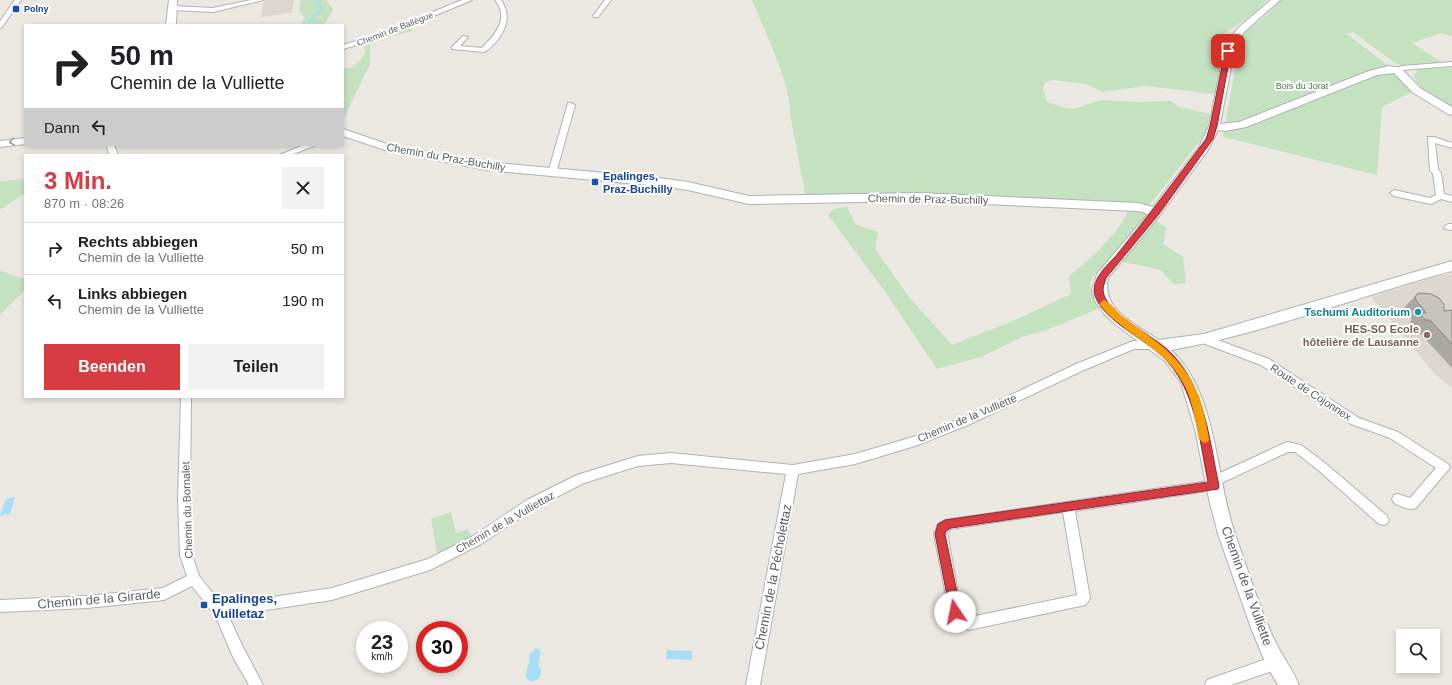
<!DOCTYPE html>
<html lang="de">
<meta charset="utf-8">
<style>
:root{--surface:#fff;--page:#f2f2f2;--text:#202124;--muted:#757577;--line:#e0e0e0;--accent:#d73c43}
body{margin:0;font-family:Helvetica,sans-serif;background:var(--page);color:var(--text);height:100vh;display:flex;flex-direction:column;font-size:15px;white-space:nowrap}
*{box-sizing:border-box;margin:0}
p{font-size:13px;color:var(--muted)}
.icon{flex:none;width:22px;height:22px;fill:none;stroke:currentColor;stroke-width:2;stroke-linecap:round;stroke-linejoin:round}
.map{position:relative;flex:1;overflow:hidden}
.side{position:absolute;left:24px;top:154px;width:320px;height:244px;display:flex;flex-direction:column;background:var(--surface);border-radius:0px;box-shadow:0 2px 6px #0003}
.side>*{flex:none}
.banner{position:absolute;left:24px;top:24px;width:320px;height:122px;border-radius:0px;box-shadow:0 2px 6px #0003;background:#fff;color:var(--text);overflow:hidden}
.tools{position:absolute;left:1396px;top:629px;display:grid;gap:8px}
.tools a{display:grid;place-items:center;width:44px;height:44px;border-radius:0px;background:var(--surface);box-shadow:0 2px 6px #0003;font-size:20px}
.speed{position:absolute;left:356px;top:621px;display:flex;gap:8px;font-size:20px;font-weight:700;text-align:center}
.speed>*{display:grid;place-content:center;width:52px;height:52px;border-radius:50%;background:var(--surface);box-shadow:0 2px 6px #0003;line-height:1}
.speed small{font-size:10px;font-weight:400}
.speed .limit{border:6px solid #d22;background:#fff;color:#111}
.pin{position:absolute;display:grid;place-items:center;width:34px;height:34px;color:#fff;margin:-17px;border-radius:8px;box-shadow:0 2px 6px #0006}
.me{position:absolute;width:44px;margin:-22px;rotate:349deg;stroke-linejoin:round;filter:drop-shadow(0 0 3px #0008)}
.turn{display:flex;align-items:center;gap:14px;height:84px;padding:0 20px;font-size:18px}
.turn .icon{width:52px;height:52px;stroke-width:2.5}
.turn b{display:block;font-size:28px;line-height:34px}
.then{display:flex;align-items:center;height:38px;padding:0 20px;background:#0003;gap:8px;font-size:15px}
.round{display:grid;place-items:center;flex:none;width:42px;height:42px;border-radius:0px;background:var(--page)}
.head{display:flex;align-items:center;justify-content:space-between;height:68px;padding:0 20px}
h1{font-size:24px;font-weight:600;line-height:30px;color:var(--accent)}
.cta{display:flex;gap:8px;margin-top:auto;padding:8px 20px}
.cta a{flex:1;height:46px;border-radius:0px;background:var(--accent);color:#fff;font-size:16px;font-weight:600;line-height:46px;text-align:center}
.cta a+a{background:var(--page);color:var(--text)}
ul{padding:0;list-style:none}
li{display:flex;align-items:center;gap:12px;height:52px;padding:0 20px;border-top:1px solid var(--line)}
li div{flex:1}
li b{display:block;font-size:15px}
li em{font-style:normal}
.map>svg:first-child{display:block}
.education{fill:#dbd7d0}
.green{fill:#c4e1c0}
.water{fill:#a7ddf6}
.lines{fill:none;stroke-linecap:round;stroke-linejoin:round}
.stream{stroke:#a7ddf6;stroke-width:2}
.street-casing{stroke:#afb3b6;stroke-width:2}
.secondary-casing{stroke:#aeb2b6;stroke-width:2}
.street{fill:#fff;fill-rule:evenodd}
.secondary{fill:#fff;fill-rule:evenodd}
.wall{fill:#aba8a3}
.building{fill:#c7c3be;stroke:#8b8885}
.oneway{stroke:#9c9ea0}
.route{fill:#d73c43;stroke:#8c272c}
.slow{fill:#f59e0b}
.transit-dot{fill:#1a4fb4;stroke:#fff;stroke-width:1.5}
.culture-dot{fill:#0f9aa8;stroke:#fff;stroke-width:1.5}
.education-dot{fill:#8d6e63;stroke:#fff;stroke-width:1.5}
.labels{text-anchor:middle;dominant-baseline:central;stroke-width:4;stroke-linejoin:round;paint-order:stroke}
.far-transit-label{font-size:9px;font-weight:bold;fill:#164399;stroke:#fff;text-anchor:start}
.far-street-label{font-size:9px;fill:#5a5e61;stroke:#fff}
.far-park-label{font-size:9px;fill:#417e3c;stroke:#fff}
.street-label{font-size:11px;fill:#5a5e61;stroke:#fff}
.transit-label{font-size:11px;font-weight:bold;fill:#164399;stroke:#fff;text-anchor:start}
.culture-label{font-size:11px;font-weight:bold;fill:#0d838f;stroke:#fff;text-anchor:end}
.education-label{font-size:11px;font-weight:bold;fill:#785e54;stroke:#fff;text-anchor:end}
.near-street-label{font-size:13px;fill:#5a5e61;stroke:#fff}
.near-transit-label{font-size:13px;font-weight:bold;fill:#164399;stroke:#fff;text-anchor:start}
</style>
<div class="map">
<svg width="1452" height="685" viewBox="0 0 1452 685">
<rect width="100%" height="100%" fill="#ebe8e2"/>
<path class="education" d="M264 0H294L292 13 261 17Z
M1452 274V388L1434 373 1371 297 1439 276Z"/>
<path class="green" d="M301 0H326L333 10 324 25H300L305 18 299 11Z
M752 0H1267L1257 11 1225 33 1216 94 1145 86 1103 92 1086 84 1053 80 1045 82 1043 88 1047 102 1066 108 1074 109 1101 100 1137 102 1171 101 1179 107 1210 114 1206 133 1148 207 806 198 790 114C793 89 762 25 752 0Z
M1281 0H1452V36L1442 33 1412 43 1443 63 1404 66 1395 63 1353 32 1347 34 1394 70 1414 91 1382 107 1377 175 1223 137 1241 35 1268 14Z
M411 25 412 31 387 37 370 45V64L343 120V68C354 69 362 60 366 50L361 45Z
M1452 68V109C1436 103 1422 90 1413 76L1419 69Z
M25 179V193L0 210V181Z
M847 207 855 224 878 232 875 249 909 297 952 345 1015 320 1071 294 1069 276C1092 258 1117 235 1130 208L1146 212 1166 228 1163 244 1183 257 1186 283 1173 284 1161 270 1111 259C1089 278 1083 281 1100 308L1044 331 1022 337 981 357 937 369 884 290 828 215 834 209Z
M0 271 25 279V290L0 315Z
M451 512 456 533 468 529 472 539 438 557 431 519Z"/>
<path class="water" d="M15 497 10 514 0 516 6 499Z
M536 648 541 651 538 666 541 670 540 678 532 682 526 678C525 670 531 664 529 655Z
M667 650 692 651V660L666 659Z"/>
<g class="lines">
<path class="stream" d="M307 25 321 9V6L315 3 316 0"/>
<defs>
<path id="street" d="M15 0H21L2 27 0 28V21Z
M251 0H263L213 12 172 10 169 8 172 6 213 8Z
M462 0H472L384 37 343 49V45L379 34Z
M495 0H501C512 16 506 31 494 44 491 47 488 50 484 52L452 49V47L463 36 468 37 460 46 482 48C495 34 510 19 495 0Z
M605 0H611L598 17H594L593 16Z
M1452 62V66L1403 70 1397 72 1393 70 1402 66Z
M568 103H571L575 105 556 173 552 176 548 173Z
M1428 137H1434L1452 143V148L1435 143 1438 169 1441 173 1444 194 1452 196V202L1441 199 1431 204 1394 196 1390 193 1394 190 1430 198 1436 195 1433 174 1430 170Z
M106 145H114L118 155H110Z
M304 145H316L291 155H279Z
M1448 224H1452V230L1445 229 1444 227Z
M1204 335 1269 359 1359 418 1398 432 1448 464 1450 467 1448 470 1416 508C1408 511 1401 506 1394 503L1392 499 1394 495 1398 494 1410 498 1436 468 1390 438 1351 424 1261 365 1200 342 1199 339 1200 336Z
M1133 341 1156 342 1160 343 1161 346 1160 349H1134L1084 370 968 425 915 446 855 464 798 474 760 685H746L786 474 671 463 638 466 584 483 535 508 481 544 430 570 332 600 266 610 247 611 229 617 243 647 263 685H249L233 657 216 617 192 586 164 600 87 608 0 612V600L87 596 163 588 187 576 180 555 178 500 181 397H191L190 500 192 555 199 576 223 606 247 599 266 598 332 588 428 559 473 536 527 500 577 475 638 456 671 453 793 465 855 454 913 437 960 419 1076 364Z
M1287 442 1301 445 1325 463 1387 516 1389 520 1387 524 1383 525 1379 524 1317 469 1295 452H1288L1219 484 1218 489 1214 490 1075 511 1090 598 1088 602 1085 605 969 630 954 624 950 616 934 534 938 524 945 520 1208 481 1209 478ZM1063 512 1077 595 970 617 964 614 961 610 947 532 951 529Z
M1275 656 1280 658 1282 663 1280 668 1275 670 1231 685H1205L1207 680 1212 678Z"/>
<path id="secondary" d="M169 0H177L176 25H166Z
M1271 0H1280L1244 32 1235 46 1220 124 1239 122 1369 71 1389 66 1401 68 1420 88 1452 107V115L1448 114 1412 92 1394 73 1377 75 1246 127 1225 131 1218 130 1208 150 1160 215 1108 278C1101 310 1136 325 1159 340L1204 334 1452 261V271C1358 296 1267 333 1171 350 1218 394 1215 476 1235 534 1247 568 1258 604 1273 637 1280 653 1292 668 1299 685H1278L1266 664 1251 628 1218 534 1209 499 1195 429 1181 383 1165 361 1116 325 1105 315 1095 301 1092 289 1097 274 1148 214 1138 211 919 201 749 204 688 190 659 186 487 170 388 151 343 136V129L390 145 487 162 659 178 688 182 749 196 919 193 1138 203 1153 207 1199 147 1209 126 1225 46 1238 28Z
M25 138V144L0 147V141Z"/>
</defs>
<use href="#street" class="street-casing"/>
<use href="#secondary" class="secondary-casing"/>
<use href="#street" class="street"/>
<use href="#secondary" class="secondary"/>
</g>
<path class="wall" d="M1418 293 1444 311 1452 310V368L1418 331 1414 332 1408 325 1412 320 1405 311 1404 308Z"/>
<path class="building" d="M1418 293 1431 294 1439 298 1444 304V311L1452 310V344L1430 320H1425L1419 313H1426L1416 300 1415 297Z"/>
<defs><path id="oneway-chevron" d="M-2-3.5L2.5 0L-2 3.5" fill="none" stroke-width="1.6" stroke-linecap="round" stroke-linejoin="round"/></defs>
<use class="oneway" href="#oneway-chevron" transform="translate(12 142) rotate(173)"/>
<path class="route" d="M1228 49 1231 51 1217 126 1213 139 1159 214 1106 278C1105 282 1103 286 1103 290 1104 313 1153 335 1169 351 1205 385 1209 439 1219 486L1218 489 951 528 946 531 945 534 961 612 959 616 955 617 951 616 935 534 938 524 945 520 1208 482C1199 439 1196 388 1162 356 1145 339 1095 316 1094 290 1094 278 1107 265 1115 257 1146 219 1176 179 1206 139L1210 126 1225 51Z"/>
<path class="slow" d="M1104 300C1112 303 1119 315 1127 320 1156 341 1184 359 1198 394 1204 408 1206 424 1209 439L1208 442 1204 443 1199 439C1195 421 1193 402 1185 386 1170 355 1140 342 1116 321 1110 317 1105 311 1101 306L1099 304Z"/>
<g class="transit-dot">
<rect x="12" y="5" width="8" height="8" rx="2"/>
<rect x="591" y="178" width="8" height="8" rx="2"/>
<rect x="200" y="601" width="8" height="8" rx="2"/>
</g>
<circle class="culture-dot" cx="1418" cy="312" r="4"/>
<circle class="education-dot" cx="1427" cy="335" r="4"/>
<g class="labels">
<g class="far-transit-label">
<text x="24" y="9">Polny</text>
</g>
<g class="far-street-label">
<text transform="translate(395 29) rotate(-21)">Chemin de Ballègue</text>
</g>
<g class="far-park-label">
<text x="1302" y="86">Bois du Jorat</text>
</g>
<g class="street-label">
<text transform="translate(446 157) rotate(10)">Chemin du Praz-Buchilly</text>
<text transform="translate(928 199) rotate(1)">Chemin de Praz-Buchilly</text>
<text transform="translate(1311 392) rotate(33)">Route de Cojonnex</text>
<text transform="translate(967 418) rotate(-23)">Chemin de la Vulliette</text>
<text transform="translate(187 510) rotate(-92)">Chemin du Bornalet</text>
<text transform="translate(505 522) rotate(-30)">Chemin de la Vulliettaz</text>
</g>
<g class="transit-label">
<text x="603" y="176">Epalinges,<tspan x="603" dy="13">Praz-Buchilly</tspan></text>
</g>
<g class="culture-label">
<text x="1410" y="312">Tschumi Auditorium</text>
</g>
<g class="education-label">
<text x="1419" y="329">HES-SO Ecole<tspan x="1419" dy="13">hôtelière de Lausanne</tspan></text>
</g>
<g class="near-street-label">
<text transform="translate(773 577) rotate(-79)">Chemin de la Pécholettaz</text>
<text transform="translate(1247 586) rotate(70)">Chemin de la Vulliette</text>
<text transform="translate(99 599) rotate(-5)">Chemin de la Girarde</text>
</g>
<g class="near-transit-label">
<text x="212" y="598">Epalinges,<tspan x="212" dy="15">Vuilletaz</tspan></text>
</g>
</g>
</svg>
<div class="tools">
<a><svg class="icon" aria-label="search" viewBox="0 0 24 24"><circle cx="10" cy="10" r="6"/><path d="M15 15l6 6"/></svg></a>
</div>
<div class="speed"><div>23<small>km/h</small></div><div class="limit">30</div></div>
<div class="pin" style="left:1228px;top:51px;background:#d93025"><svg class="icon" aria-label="arrive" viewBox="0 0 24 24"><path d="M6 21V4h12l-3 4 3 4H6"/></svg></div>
<svg class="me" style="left:955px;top:612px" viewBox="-20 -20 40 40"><circle r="19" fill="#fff"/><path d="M0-13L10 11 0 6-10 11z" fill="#d73c43"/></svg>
<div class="banner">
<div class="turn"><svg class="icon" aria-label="right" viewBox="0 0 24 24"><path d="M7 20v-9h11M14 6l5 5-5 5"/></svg><div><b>50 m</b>Chemin de la Vulliette</div></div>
<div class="then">Dann<svg class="icon" aria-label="left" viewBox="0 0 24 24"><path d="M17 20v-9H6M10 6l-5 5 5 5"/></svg></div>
</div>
<section class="side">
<div class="head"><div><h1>3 Min.</h1><p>870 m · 08:26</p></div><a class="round"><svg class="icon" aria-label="close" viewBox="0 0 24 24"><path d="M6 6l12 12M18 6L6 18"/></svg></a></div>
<ul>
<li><svg class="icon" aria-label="right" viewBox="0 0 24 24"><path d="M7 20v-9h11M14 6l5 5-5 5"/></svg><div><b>Rechts abbiegen</b><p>Chemin de la Vulliette</p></div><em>50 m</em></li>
<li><svg class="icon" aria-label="left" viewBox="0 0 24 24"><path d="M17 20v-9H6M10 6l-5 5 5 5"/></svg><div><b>Links abbiegen</b><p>Chemin de la Vulliette</p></div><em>190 m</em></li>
</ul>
<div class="cta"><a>Beenden</a><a>Teilen</a></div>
</section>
</div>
